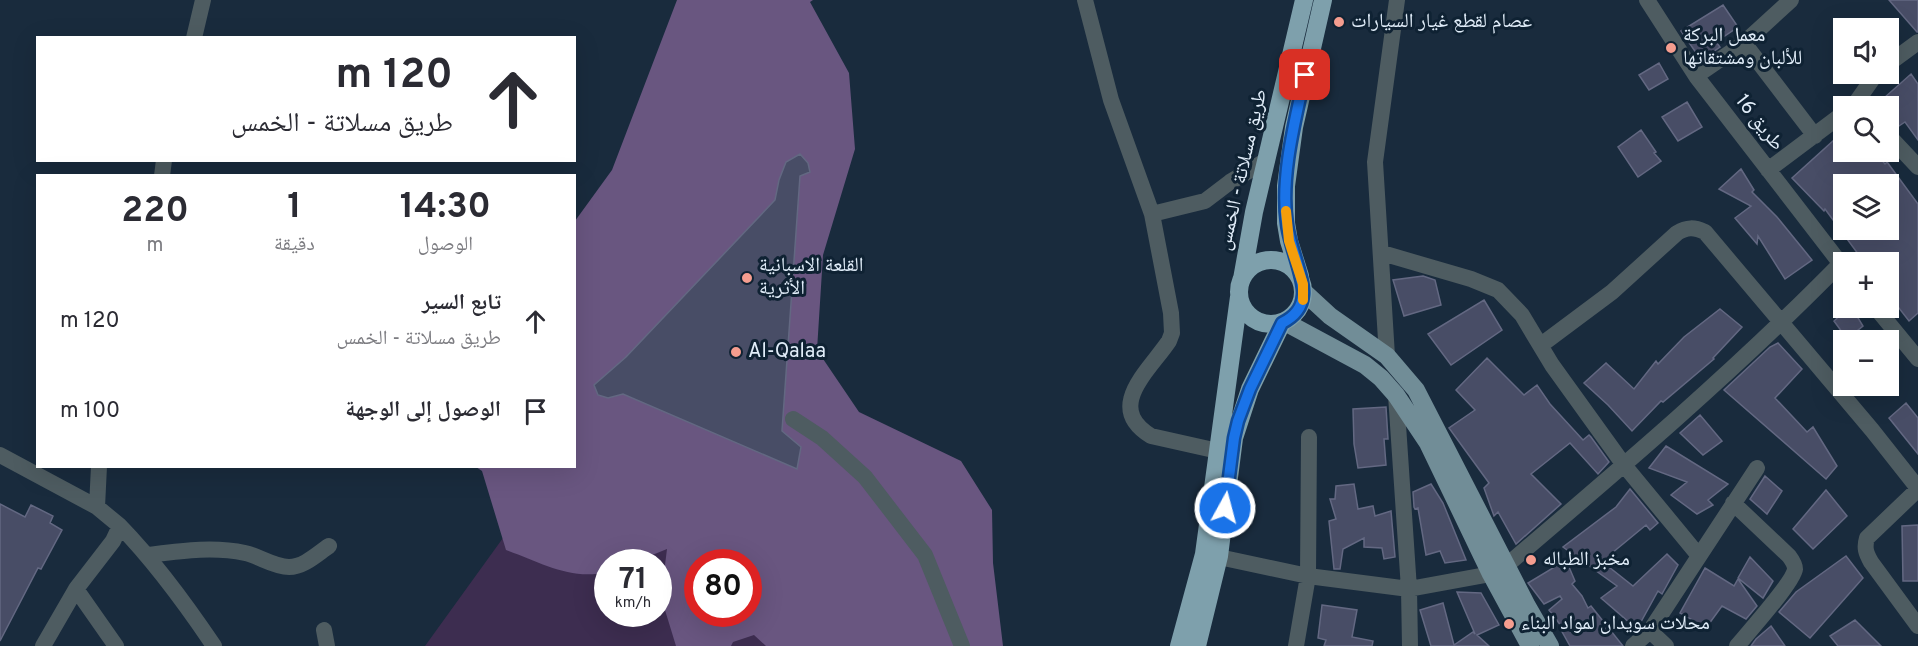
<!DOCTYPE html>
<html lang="ar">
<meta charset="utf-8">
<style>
:root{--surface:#fff;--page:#f7f7f7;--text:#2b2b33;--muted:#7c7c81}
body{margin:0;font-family:Overpass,"Noto Naskh Arabic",sans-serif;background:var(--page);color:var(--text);direction:rtl;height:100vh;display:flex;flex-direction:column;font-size:22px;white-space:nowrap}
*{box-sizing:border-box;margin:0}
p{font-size:20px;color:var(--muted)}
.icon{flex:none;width:33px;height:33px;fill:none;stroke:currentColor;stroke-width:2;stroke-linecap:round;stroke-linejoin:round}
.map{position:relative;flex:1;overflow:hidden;direction:ltr}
.details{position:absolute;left:36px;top:174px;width:540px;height:294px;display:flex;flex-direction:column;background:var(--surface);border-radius:0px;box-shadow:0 6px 24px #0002;direction:rtl}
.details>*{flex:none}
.banner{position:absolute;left:36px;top:36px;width:540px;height:126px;border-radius:0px;box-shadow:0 6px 24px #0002;direction:rtl;background:#fff;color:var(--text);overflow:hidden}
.controls{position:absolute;left:1833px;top:18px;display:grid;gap:12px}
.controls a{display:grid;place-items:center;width:66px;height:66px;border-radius:0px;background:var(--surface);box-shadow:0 6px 24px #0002;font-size:30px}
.speed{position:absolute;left:594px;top:549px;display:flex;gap:12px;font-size:30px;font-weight:700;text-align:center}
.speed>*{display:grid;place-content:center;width:78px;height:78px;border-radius:50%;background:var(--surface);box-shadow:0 6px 24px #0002;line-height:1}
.speed small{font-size:15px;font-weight:400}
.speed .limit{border:9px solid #d22;background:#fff;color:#111}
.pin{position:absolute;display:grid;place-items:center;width:51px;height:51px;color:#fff;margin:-26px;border-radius:12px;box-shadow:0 3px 9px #0006}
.me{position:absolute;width:66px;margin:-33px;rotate:7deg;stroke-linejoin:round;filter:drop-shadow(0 0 4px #0008)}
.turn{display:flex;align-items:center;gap:21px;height:126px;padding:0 24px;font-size:27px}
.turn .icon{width:78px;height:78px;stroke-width:2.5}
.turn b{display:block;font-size:42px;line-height:51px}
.eta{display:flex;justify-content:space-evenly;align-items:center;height:102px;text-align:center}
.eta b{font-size:36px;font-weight:700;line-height:42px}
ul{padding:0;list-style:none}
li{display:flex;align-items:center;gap:18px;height:90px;padding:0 24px}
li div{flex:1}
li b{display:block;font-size:22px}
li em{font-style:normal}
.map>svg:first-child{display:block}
.green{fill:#3d2d50;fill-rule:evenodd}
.forest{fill:#695680;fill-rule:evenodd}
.building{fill:#484d66;stroke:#636882;stroke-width:1.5;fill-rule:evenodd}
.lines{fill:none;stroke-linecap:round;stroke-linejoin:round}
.minor{stroke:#4e5c61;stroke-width:16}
.major{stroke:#718d97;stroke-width:18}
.highway{stroke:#7ea0ac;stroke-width:18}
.route-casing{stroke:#114b97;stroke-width:15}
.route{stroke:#1a73e8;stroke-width:10}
.slow{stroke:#f59e0b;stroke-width:10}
.poi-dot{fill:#f59d8f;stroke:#0f2233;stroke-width:2}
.labels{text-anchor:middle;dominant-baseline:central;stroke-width:6;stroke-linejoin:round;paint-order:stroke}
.poi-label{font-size:20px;fill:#e1edf9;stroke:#0f2233;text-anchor:start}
.street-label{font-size:20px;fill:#e1edf9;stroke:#0f2233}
</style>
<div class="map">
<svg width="1918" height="646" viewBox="0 0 1918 646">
<rect width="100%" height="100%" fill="#192b3d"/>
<path class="green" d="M700 478 881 646H425L513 524ZM608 562H658V614H608ZM698 562H748V614H698Z"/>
<path class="forest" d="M677 0H813L810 2 849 73 855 149 823 255 817 350 859 412 961 461 992 510 993 563 1003 646H766L754 635 733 642 731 646H676L661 597 667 549 635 562H608L607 572C571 581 540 562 506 550L482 471 476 467 574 466 575 221 612 170ZM698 562H748V614H698Z"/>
<path class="building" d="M1889 0H1918V32H1917Z
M1723 5 1738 27 1716 42 1720 47 1701 60 1681 31Z
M1659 63 1668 79 1649 90 1639 75Z
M1911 74 1918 84V140L1905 122 1896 128 1890 125 1888 106H1875Z
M1687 102 1702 127 1678 141 1662 117Z
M1641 130 1656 152 1654 153 1661 161 1638 177 1618 147Z
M1844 131V152H1875L1885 164 1887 162 1918 204V313L1909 321 1888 294V262H1864L1825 209 1824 211 1792 178ZM1844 184H1888V230H1844Z
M800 154 808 163 810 172 800 176 782 431 801 447 797 469 623 394 608 398 598 395 594 385 626 357 775 200 779 180 786 162Z
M1741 169 1754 190 1752 192 1777 217 1812 260 1785 279 1758 236 1757 244 1735 218 1751 206 1719 189Z
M1423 276 1435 280 1441 305 1404 316 1393 280Z
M1484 300 1502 330 1451 365 1428 334Z
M1848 308H1852L1863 326 1847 339 1834 321Z
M1720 309 1742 327 1713 358 1714 359 1663 402 1661 401 1632 431 1608 405 1584 383 1606 363 1634 389 1656 361 1658 364 1684 337Z
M1778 343 1802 369 1775 398 1807 432 1813 427 1837 466 1826 479 1724 390 1770 347Z
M1487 358 1524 395 1537 385 1550 404 1583 440 1589 435 1591 437 1609 462 1598 474 1570 443 1531 474 1561 504 1516 544 1498 512 1494 516 1484 488 1489 483 1449 428 1475 410 1456 390Z
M1906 403 1918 418V454L1889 418Z
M1386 407 1388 439H1384L1386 465 1358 468 1354 444 1353 409Z
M1700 415 1722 441 1703 455 1680 433Z
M1666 446 1728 484 1708 500 1713 505 1697 514 1671 495 1687 482 1649 468Z
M1765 476 1782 491 1767 514 1750 499Z
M1354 484 1358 509 1373 506 1375 516 1391 511 1395 557 1384 559 1382 548 1364 547V538L1343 549 1340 569H1334L1329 521 1336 519 1330 499H1335L1336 486Z
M1431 484 1443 503 1466 560 1445 563 1440 551 1426 555 1418 508 1415 509 1414 507 1413 492Z
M1630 489 1658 523 1650 530 1646 525 1612 553 1618 560 1609 567 1633 586 1667 554 1678 565 1662 594 1658 591 1637 629 1601 598 1617 586 1563 547 1616 507Z
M1826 490 1847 516 1813 549 1793 529Z
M0 504 25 517 31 505 53 516 50 523 62 530 41 569 38 568 0 641Z
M1918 525V581H1903L1902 526Z
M1846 556 1863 578 1810 638 1779 612 1796 592Z
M1750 557 1773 581 1763 598 1738 578Z
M1566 560 1575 581 1572 584 1582 596 1588 608 1591 606 1623 646H1570L1560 628 1562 627 1549 610 1562 599 1560 596 1544 604 1528 583Z
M1705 568 1734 586 1738 579 1757 606 1746 619 1722 606 1706 628 1680 613Z
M1457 592 1481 593 1499 625 1477 635 1489 646H1431L1420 610 1443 603 1454 645 1473 632 1475 634Z
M1322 605 1357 610 1352 637 1373 641 1372 646H1324L1326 640 1318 638Z
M1855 620 1881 646H1838L1830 636Z
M1771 626 1785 646H1751L1756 639Z"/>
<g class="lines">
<path class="minor" d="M1085 0 1111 100 1152 214 1171 313 1172 333 1169 341C1149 371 1104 407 1151 436L1218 451
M1647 0 1696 76 1844 268
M194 38 203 0
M1744 43 1815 136
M1888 64 1918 42
M1696 76 1744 43 1791 0
M1851 106 1857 101 1876 74
M1888 135 1918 167
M1768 170 1844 113
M162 176 164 160
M1152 214 1205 201 1230 182 1267 160
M1382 253 1471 279 1498 290 1522 315 1552 365 1624 465 1699 556
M1876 308 1918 359
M1541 345 1612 292 1677 233C1687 227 1694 227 1705 232L1872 430 1917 487 1914 493 1867 538C1864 548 1866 553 1871 562L1918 626
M1387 356 1375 162 1397 0
M1396 395 1409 589 1410 646
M793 419 822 438 865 477 925 555 962 646
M0 455 97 507 120 526 113 541 76 589 43 646
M1733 503 1789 556C1792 560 1795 564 1795 569 1794 581 1748 633 1737 646
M97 507 99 466
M120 526C156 563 185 603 214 646
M1205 554 1308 576 1409 589 1491 574
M148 555C180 551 213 546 245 553 259 556 274 567 289 567 304 567 317 554 329 546
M1507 565C1621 468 1735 371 1840 264
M76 589 116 646
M324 630 327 646
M1650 631 1666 646
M1296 646 1308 576 1309 437
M1633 646 1650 631 1757 468"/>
<path class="major" d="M1304 292 1330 316 1387 356 1416 390 1527 606 1550 646
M1285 322 1365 365 1381 378 1396 395 1428 443 1491 574 1530 646"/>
<path class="highway" d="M1239 292a32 32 0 1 1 64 0a32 32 0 1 1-64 0Z
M1300 276 1289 241 1286 223V186L1294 127 1323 0
M1242 279 1254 212 1304 0
M1179 646 1204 554 1239 297
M1197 646 1219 556 1234 438 1250 389 1282 323"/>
</g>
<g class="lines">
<defs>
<path id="route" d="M1225 508 1234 438 1238 421 1250 389 1282 323C1294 317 1302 309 1303 295 1305 280 1289 244 1287 224 1280 177 1295 121 1305 75"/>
</defs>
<use href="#route" class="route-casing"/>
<use href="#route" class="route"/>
<path class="slow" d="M1286 211 1289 241 1303 284V300"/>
</g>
<g class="poi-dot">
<circle cx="1339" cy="22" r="6"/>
<circle cx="1671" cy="48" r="6"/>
<circle cx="747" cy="278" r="6"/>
<circle cx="736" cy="352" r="6"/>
<circle cx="1531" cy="560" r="6"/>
<circle cx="1509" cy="624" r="6"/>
</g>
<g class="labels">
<g class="poi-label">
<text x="1351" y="22">عصام لقطع غيار السيارات</text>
<text x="1683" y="36">معمل البركة<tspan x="1683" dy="23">للألبان ومشتقاتها</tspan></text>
<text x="759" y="266">القلعة الاسبانية<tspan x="759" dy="23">الأثرية</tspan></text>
<text x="748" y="352">Al-Qalaa</text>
<text x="1543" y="560">مخبز الطباله</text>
<text x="1521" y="624">محلات سويدان لمواد البناء</text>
</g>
<g class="street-label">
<text transform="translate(1759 123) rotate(52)">طريق 16</text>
<text transform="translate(1243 170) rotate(-77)">طريق مسلاتة - الخمس</text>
</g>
</g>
</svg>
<div class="controls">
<a><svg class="icon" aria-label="sound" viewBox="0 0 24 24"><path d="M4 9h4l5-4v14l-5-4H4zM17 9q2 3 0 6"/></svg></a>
<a><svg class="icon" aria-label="search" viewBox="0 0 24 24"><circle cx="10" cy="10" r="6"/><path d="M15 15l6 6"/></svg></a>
<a><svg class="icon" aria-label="layers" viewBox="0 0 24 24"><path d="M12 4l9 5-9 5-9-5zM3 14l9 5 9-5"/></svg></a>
<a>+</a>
<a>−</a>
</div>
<div class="speed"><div>71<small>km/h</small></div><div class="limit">80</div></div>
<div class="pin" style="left:1305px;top:75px;background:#d93025"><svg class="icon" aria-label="arrive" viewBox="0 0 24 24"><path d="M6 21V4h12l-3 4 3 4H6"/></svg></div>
<svg class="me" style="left:1225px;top:508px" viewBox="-20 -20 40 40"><circle r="17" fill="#1a73e8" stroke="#fff" stroke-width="3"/><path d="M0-11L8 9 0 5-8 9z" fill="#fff"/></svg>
<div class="banner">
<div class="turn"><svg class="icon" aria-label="ahead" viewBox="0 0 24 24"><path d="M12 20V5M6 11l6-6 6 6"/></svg><div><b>120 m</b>طريق مسلاتة - الخمس</div></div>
</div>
<section class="details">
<div class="eta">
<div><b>14:30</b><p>الوصول</p></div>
<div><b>1</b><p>دقيقة</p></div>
<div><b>220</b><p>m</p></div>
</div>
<ul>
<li><svg class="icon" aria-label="ahead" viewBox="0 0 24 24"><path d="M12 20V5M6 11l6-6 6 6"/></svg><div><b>تابع السير</b><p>طريق مسلاتة - الخمس</p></div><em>120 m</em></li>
<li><svg class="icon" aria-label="arrive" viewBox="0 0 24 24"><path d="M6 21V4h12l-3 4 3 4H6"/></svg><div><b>الوصول إلى الوجهة</b></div><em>100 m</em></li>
</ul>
</section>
</div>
